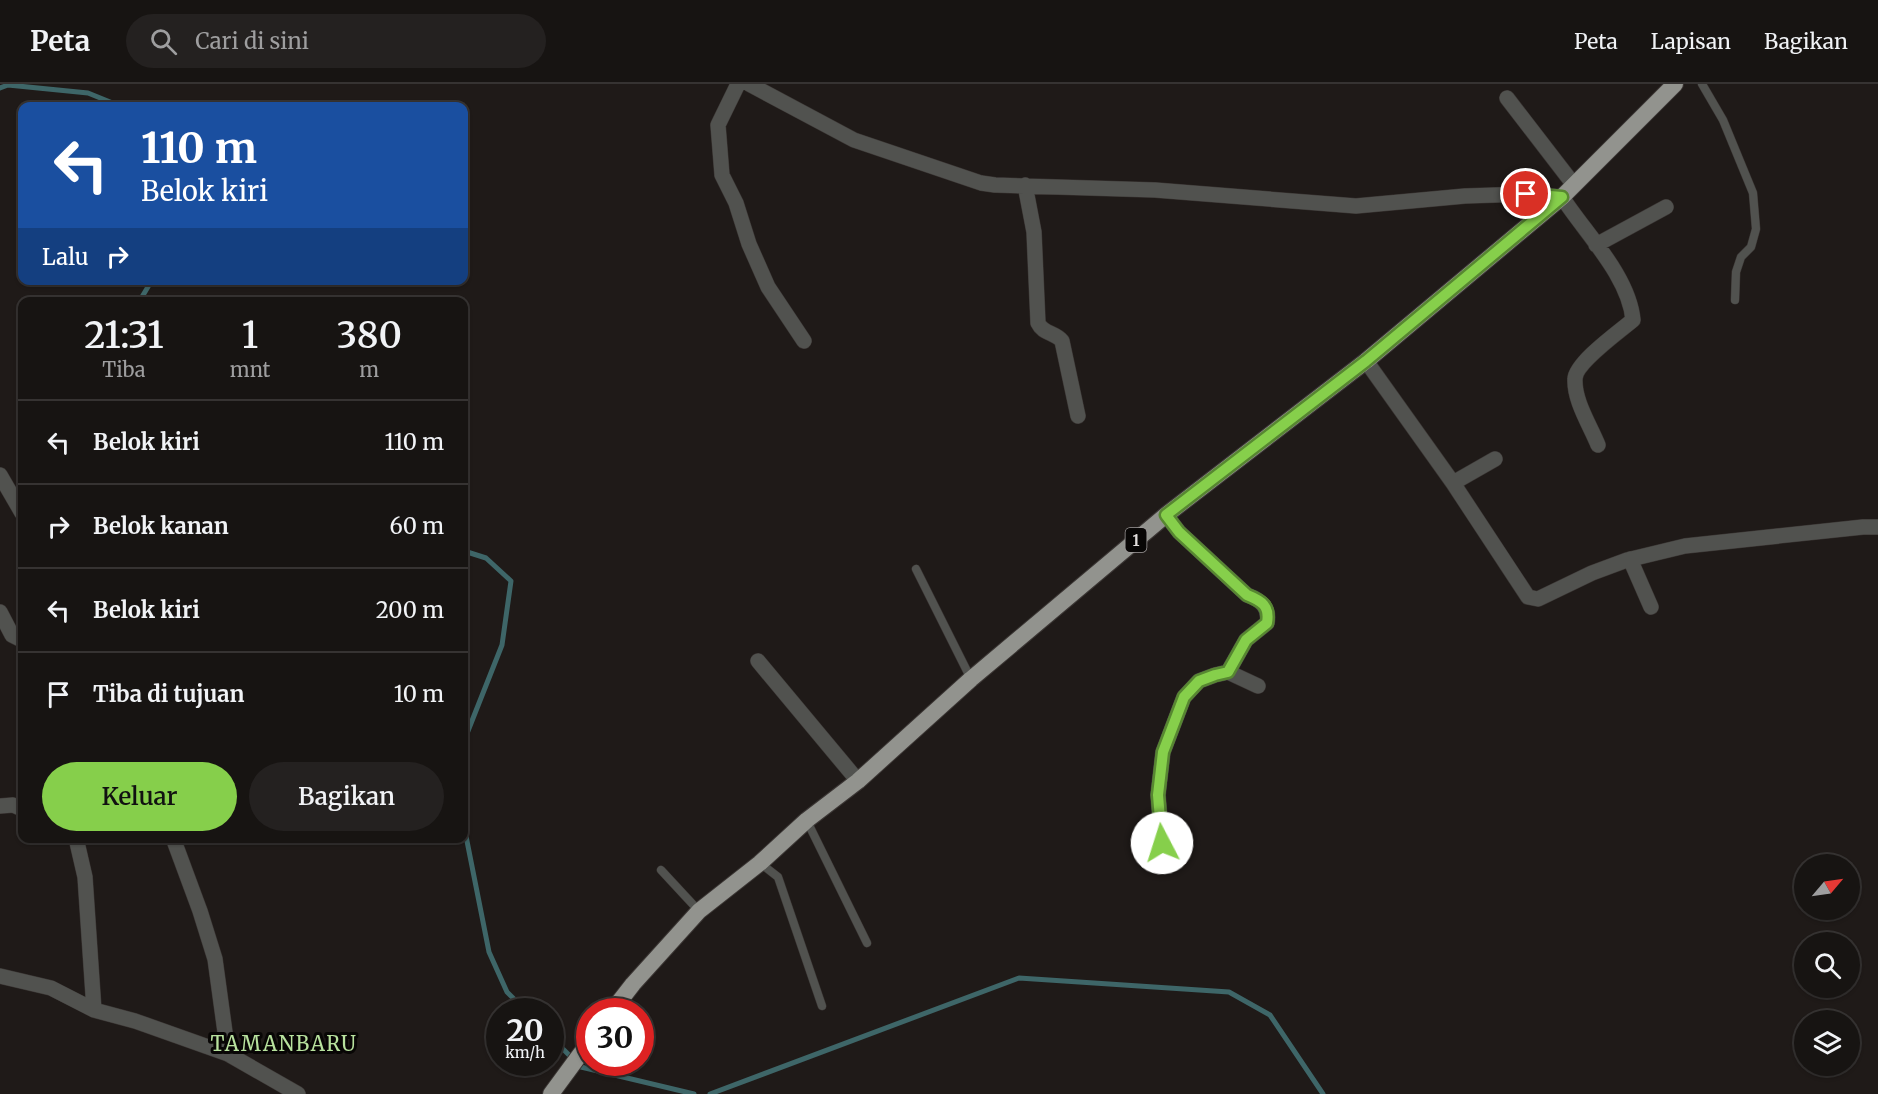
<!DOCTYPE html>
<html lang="id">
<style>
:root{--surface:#171412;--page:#242120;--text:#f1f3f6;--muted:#9e9e9f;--line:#363332;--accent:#86cf4b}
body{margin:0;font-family:Merriweather,serif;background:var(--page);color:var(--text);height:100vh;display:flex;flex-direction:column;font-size:22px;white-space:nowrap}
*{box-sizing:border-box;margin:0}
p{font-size:20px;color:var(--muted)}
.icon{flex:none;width:33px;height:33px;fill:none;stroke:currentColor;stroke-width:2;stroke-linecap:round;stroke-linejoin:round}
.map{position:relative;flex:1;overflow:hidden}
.details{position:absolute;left:18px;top:213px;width:450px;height:546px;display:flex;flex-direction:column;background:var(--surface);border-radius:12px;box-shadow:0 2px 4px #0004,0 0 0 2px var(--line)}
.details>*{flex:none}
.banner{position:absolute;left:18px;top:18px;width:450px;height:183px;border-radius:12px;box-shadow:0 2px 4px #0004,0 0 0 2px var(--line);background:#1a4fa0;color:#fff;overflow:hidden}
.needle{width:39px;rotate:61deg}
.buttons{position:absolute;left:1794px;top:770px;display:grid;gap:12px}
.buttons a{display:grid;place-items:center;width:66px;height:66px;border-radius:50%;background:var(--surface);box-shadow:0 2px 4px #0004,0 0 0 2px var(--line);font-size:30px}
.speed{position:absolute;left:486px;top:914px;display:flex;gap:12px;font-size:30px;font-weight:700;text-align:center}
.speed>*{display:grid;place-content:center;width:78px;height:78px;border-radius:50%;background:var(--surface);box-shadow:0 2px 4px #0004,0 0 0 2px var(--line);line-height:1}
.speed small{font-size:15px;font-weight:400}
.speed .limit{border:9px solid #d22;background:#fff;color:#111}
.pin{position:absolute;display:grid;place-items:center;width:51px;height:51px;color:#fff;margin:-26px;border:3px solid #fff;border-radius:50%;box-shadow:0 2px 6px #0007}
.me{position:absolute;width:66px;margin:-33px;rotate:355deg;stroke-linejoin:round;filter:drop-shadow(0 0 4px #0008)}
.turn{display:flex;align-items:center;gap:21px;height:126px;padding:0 24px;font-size:27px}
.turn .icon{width:78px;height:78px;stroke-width:2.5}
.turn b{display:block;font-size:42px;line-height:51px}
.then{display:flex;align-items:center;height:57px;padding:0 24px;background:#0003;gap:12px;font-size:22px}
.eta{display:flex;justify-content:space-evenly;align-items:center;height:102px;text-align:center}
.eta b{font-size:36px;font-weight:600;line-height:42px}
.button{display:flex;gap:12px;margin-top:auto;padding:12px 24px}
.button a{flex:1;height:69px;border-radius:36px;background:var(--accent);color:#111;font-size:24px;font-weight:600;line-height:69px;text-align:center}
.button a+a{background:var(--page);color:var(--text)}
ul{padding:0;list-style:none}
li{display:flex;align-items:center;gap:18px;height:84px;padding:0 24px;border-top:2px solid var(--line)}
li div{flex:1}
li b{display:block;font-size:22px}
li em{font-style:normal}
header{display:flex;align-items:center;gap:36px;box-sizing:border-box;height:84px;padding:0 30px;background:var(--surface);border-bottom:2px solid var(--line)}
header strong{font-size:28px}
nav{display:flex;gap:33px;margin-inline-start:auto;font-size:21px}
.search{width:420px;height:54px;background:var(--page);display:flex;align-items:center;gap:15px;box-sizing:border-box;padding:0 21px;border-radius:33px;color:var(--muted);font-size:22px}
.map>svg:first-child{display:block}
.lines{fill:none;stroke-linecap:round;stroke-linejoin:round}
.stream{stroke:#3e6668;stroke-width:5}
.service-casing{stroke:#3a3533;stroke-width:9}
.minor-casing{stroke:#3a3533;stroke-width:16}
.trunk-casing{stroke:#3a3533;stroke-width:18}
.service{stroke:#51524f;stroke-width:8}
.minor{stroke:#51524f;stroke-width:15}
.trunk{stroke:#92938e;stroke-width:16}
.route-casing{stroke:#578731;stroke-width:15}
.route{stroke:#86cf4b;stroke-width:10}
.labels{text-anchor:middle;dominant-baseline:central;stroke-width:6;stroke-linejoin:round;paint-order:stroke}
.shield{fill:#080605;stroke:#a09c9c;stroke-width:1.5}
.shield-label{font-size:15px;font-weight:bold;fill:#e1dddc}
.quarter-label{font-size:20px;letter-spacing:1.5px;fill:#b8e29e;stroke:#080605}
</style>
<header>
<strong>Peta</strong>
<div class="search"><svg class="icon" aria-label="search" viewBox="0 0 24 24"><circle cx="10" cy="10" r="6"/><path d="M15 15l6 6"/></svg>Cari di sini</div>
<nav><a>Peta</a><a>Lapisan</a><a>Bagikan</a></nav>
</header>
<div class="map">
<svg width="1878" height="1010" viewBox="0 0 1878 1010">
<rect width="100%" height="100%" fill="#1f1a18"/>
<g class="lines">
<path class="stream" d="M0 4 8 1 88 9 120 22
M139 218 152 196
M464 467 486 474 511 497 502 561 464 657
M464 742 489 868 507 908 526 927
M550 952 581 983 694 1010
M710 1010 1019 894 1229 908 1270 931 1323 1010"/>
<defs>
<path id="service" d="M1702 0 1723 36 1753 109 1756 145 1751 163 1741 173 1736 188 1735 216
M916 485 971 595
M807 737 867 859
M760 779 778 793 822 922
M661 786 699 827"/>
<path id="minor" d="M738 0 718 41 722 91 736 119 749 160 768 203 804 257
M749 0 854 56 981 99 995 101 1155 106 1356 122 1465 112 1526 110 1562 113C1586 150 1629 192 1633 236 1620 247 1575 279 1575 295 1574 317 1590 341 1598 361
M1507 14 1574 101
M1025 101 1034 148 1038 239C1043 250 1055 248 1062 257L1078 332
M1596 161 1666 123
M1366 277 1453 399 1528 513 1538 515 1592 489 1627 476 1685 462 1863 443H1878
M0 391 22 429
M1453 399 1495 375
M1166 431 1179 448 1247 511C1261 516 1270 523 1267 539L1246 556 1228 588 1258 602
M1630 475 1651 523
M0 528 12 551 22 556
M758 577 858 697
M0 722 13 721 22 725
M76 754 85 793 94 926
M173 754 200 827 215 875 228 970
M1162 759 1158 711 1163 668 1184 613 1199 597 1215 591 1228 588
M0 892 51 904 94 926 135 937 228 970 298 1010"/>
<path id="trunk" d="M612 927 633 900 699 827 760 779 807 736 858 697 971 595 1166 431 1366 277 1562 113 1675 0
M551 1010 590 957"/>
</defs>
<use href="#service" class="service-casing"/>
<use href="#minor" class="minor-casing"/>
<use href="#trunk" class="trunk-casing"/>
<use href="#service" class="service"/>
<use href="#minor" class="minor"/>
<use href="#trunk" class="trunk"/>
</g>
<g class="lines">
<defs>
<path id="route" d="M1162 759 1158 711 1163 668 1184 613 1199 597 1215 591 1228 588 1246 556 1267 539C1270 522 1262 517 1247 511L1179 448 1166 431 1366 277 1562 113 1526 110"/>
</defs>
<use href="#route" class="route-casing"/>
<use href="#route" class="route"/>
</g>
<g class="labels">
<rect class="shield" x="1125.5" y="444" width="21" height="24" rx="4.5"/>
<g class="shield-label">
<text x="1136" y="456">1</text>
</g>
<g class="quarter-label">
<text x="284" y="959">TAMANBARU</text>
</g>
</g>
</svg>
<div class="buttons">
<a><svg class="needle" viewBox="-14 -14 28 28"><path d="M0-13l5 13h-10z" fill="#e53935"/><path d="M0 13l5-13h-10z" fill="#9e9e9f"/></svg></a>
<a><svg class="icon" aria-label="search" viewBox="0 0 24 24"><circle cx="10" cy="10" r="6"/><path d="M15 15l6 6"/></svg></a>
<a><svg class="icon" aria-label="layers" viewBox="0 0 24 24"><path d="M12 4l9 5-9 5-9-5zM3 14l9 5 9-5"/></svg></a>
</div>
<div class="speed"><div>20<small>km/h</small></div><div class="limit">30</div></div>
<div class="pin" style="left:1526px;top:110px;background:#d93025"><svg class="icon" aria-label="arrive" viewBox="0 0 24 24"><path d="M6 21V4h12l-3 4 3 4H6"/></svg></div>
<svg class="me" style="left:1162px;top:759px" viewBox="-20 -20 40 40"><circle r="19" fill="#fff"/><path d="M0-13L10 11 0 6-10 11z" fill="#86cf4b"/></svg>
<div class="banner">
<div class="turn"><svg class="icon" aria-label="left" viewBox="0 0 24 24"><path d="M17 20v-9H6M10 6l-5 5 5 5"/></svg><div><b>110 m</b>Belok kiri</div></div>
<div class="then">Lalu<svg class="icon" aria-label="right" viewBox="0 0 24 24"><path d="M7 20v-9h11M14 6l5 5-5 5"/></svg></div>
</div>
<section class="details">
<div class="eta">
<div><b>21:31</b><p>Tiba</p></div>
<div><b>1</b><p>mnt</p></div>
<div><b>380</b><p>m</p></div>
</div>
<ul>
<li><svg class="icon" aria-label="left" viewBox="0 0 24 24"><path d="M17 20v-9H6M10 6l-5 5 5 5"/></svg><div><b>Belok kiri</b></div><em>110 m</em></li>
<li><svg class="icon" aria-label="right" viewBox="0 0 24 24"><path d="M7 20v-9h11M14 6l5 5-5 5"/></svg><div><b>Belok kanan</b></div><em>60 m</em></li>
<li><svg class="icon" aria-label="left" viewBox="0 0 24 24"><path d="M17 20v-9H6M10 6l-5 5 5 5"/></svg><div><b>Belok kiri</b></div><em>200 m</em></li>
<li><svg class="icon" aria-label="arrive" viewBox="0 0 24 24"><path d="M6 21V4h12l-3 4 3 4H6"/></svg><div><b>Tiba di tujuan</b></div><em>10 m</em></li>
</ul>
<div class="button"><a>Keluar</a><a>Bagikan</a></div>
</section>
</div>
